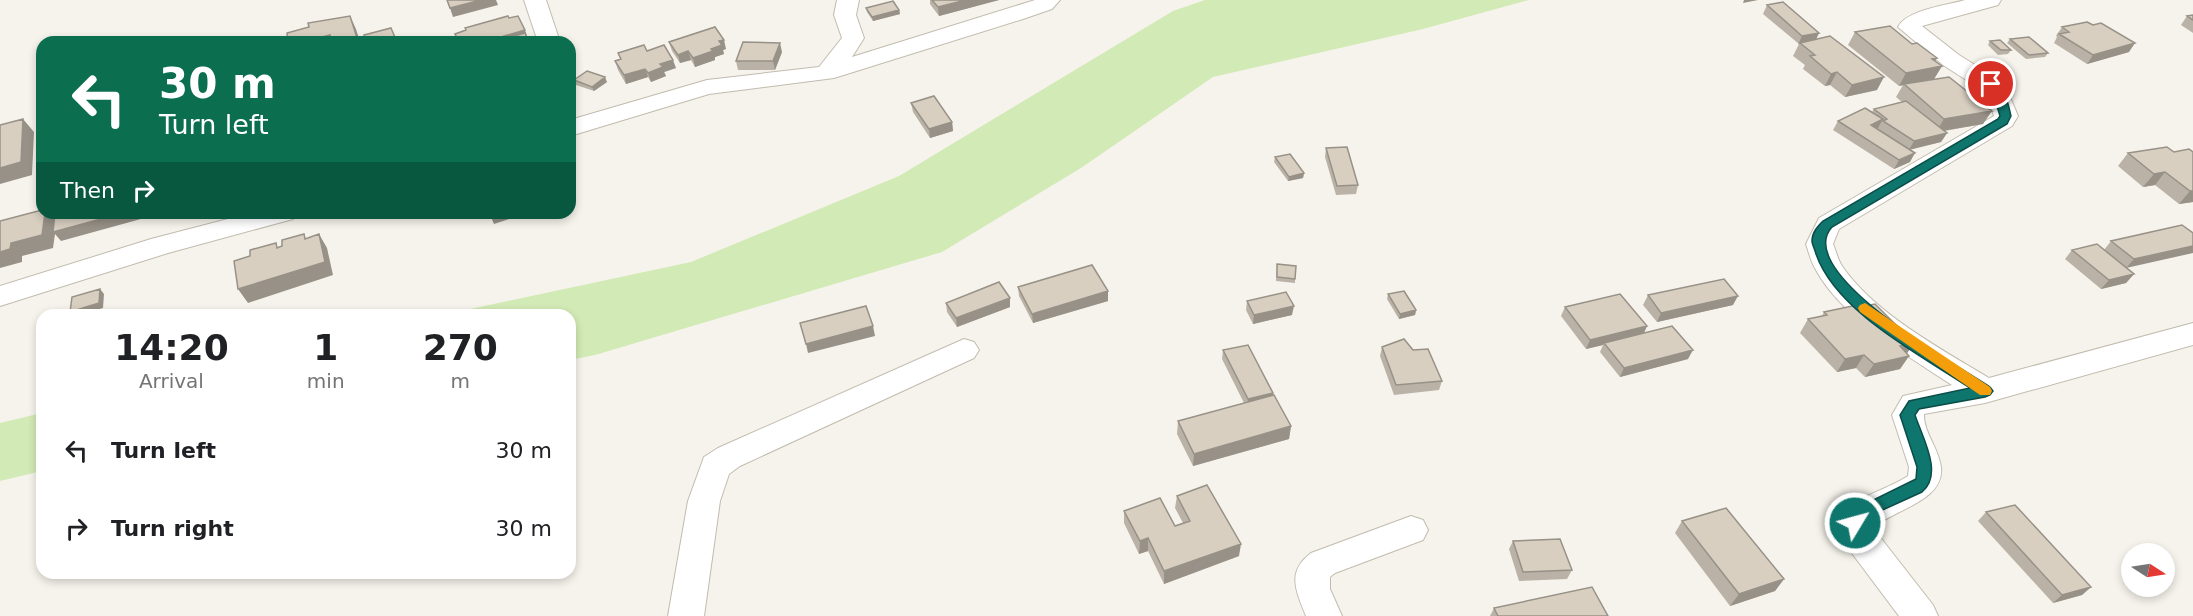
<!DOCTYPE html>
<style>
:root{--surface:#fff;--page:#f6f6f6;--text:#202124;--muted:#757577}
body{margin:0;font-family:"DejaVu Sans",sans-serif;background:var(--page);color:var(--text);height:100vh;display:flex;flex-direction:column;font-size:22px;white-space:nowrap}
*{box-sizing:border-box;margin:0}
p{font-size:20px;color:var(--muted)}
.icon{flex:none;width:33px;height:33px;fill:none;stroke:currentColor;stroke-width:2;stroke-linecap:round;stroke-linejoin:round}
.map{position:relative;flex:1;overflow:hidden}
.panel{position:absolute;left:36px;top:309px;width:540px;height:270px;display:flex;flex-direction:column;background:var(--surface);border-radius:18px;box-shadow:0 3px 9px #0003}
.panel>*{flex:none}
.top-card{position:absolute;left:36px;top:36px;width:540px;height:183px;border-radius:18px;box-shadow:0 3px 9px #0003;background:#0b6e4f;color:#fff;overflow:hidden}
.needle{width:39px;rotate:102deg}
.fabs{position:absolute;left:2121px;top:543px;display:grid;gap:12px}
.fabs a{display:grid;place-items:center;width:54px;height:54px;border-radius:50%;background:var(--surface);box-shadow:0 3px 9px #0003;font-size:30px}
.pin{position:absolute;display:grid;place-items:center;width:51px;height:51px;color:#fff;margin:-26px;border:3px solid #fff;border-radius:50%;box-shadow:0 2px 6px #0007}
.me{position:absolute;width:66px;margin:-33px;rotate:53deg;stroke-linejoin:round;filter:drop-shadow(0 0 4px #0008)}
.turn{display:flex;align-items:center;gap:21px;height:126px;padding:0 24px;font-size:27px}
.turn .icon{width:78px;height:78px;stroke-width:2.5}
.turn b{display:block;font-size:42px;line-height:51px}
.then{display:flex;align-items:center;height:57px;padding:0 24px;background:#0003;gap:12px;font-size:22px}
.eta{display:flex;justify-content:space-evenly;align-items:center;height:102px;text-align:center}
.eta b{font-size:36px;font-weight:600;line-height:42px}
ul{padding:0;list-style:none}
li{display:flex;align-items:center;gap:18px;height:78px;padding:0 24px}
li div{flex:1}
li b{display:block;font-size:22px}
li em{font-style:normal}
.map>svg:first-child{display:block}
.green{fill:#d2eab5}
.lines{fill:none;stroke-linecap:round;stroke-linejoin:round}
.minor-casing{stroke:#c2bbae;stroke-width:2}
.minor{fill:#fff;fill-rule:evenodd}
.wall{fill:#bab2a6}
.shaded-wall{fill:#979187}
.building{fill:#d8cfc1;stroke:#979187;stroke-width:1.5}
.route{fill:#0f766e;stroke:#0a4d48;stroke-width:1.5}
.slow{fill:#f59e0b}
</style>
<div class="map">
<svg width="2193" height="616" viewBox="0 0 2193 616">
<rect width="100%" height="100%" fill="#f6f3ec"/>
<path class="green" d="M1205 0H1529L1423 29 1213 77 1081 168 942 252 595 355 570 360V315H442L691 262 899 176 1173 11Z
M42 413V471L0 481V423Z"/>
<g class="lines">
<defs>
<path id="minor" d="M524 0H546L560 42H538Z
M837 0H859L856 15 864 38 852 57 1035 0H1060L1052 9 1023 19 834 78 709 94 570 136V120L707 80 819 67 842 38 834 15Z
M1965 0H2001L1998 5 1922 26 1959 55 2004 83 2018 116 2012 126 1839 229 1833 244C1836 251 1838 260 1842 266 1874 313 1941 349 1989 378L2193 323V345L1985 403 1924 414C1923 431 1939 449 1941 467 1945 501 1894 509 1873 528L1933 605 1938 616H1899L1845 544 1838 523C1852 495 1884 492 1908 476L1909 467 1892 415 1903 396 1952 385C1908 356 1842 318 1816 270 1811 262 1809 253 1806 244L1819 218 1994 116 1985 92 1943 65 1898 27C1906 10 1948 5 1965 0Z
M251 213H297L293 219 168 253 0 306V286L151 239Z
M964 339 974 342 979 350 974 358 740 466 729 474 720 501 704 616H668L688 501 704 457 718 448Z
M1411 516 1423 520 1428 530 1423 540 1335 573 1330 577V589L1342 616H1306C1296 591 1286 572 1311 553Z"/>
</defs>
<use href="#minor" class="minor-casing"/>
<use href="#minor" class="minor"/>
</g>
<path class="wall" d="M930 0H999L939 16 930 4Z
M1767 5 1816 39 1877 90 1845 97 1830 85 1825 86 1803 69 1805 65 1793 56 1799 44 1763 14Z
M866 8 899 10 900 14 873 21 867 12Z
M2193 15V33L2181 25 2187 16Z
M2062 27 2129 52 2087 64 2054 43 2057 37 2056 36Z
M1855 32 1937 58 1935 61 1942 66 1934 79 1992 102 1988 108 1983 124 1944 131 1947 133 1941 142 1910 149V162L1894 169 1833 130 1838 121 1872 112 1874 109 1902 102 1896 97 1903 85 1899 86 1848 45Z
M2010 39 2048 53 2045 57 2026 59 2007 43Z
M1990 41 2011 50 2008 54 1998 55 1988 45Z
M669 42 726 49 723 50 724 54 715 57V60L695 67 691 60 680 63 672 51Z
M782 52 775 70H738L736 61Z
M618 53 676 68 664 72 666 76 651 82 648 77 626 84 618 70 615 61 620 59Z
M574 80 607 82 594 91 576 85Z
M911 103 952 122 953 131 930 138 913 112Z
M1326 148 1358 185 1356 194 1336 195 1325 157Z
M2174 152H2193V202L2179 204 2155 185 2143 187 2118 166 2128 153Z
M1275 157 1304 173 1303 178 1288 181 1274 162Z
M2182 225 2126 268 2134 274 2126 283 2101 289 2065 259 2072 250H2104L2111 241Z
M1277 264 1295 279V283L1276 281Z
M1018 287 1108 301 1033 323 1019 296Z
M1388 294 1416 310 1415 315 1399 319 1387 299Z
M1648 295 1733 305 1657 322 1643 305Z
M1247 301 1292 315 1253 324 1246 310Z
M946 303 1010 307 957 327 947 312Z
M1565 307 1647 326 1644 333 1688 359 1620 377 1600 352 1603 345 1586 349 1561 316Z
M1859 307 1914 343 1907 353 1909 356 1900 369 1865 377 1856 368 1837 372 1800 333 1808 319 1822 316 1824 312Z
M1382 347 1413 350 1442 381 1439 390 1394 395 1380 356Z
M1223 350 1273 395 1291 426 1289 439 1193 466 1177 434 1178 421 1244 403 1222 359Z
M1177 496 1239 556 1164 584 1148 551 1139 554 1124 523V511L1175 526 1183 523 1175 508Z
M1986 512 2091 587 2082 595 2053 603 1978 521Z
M1682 521 1784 579 1775 591 1730 606 1675 533Z
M1513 541 1572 570 1567 579 1519 581 1509 549Z
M1494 608 1608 616H1490Z"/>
<path class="shaded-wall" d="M481 0H496L498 5 453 17 450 8Z
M966 0H999L939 16 938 7Z
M1744 0H1758L1743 3Z
M899 10 900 14 873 21 872 17Z
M350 16 356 29 360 42H355Z
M525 30 528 39 518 42H484Z
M1819 33 1815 42 1800 43 1798 45 1802 36Z
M330 35 334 42H312L311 40Z
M724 40 726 49 723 50 724 54 715 57V60L695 67 693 58 711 49 719 41Z
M780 43 782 52 775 70 773 61Z
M2135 43 2129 52 2087 64 2093 55Z
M688 51 691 60 680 63 678 55Z
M1937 58 1930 69 1942 66 1934 79 1899 86 1906 73 1932 59Z
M673 60 676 68 664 72 666 76 651 82 648 73 660 64Z
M645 69 648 77 626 84 624 75Z
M1837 72 1830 85 1825 86 1831 74Z
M605 77 607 82 594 91 592 87Z
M1884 77 1877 90 1845 97 1852 85Z
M1992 102 1985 112 1992 111 1983 124 1936 132 1944 119 1982 104Z
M23 119 34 132 32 175 0 184V168Z
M1883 119 1878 128 1866 134 1871 125Z
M952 122 953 131 930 138 929 129Z
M1947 133 1941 142 1909 150 1914 141Z
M1915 153 1910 162 1894 169 1899 160Z
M2165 172 2155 185 2143 187 2154 174Z
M1304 173 1303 178 1288 181 1289 177Z
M2190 191H2193V202L2179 204Z
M45 213H49L56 222 123 213H159V214L61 241 55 234 53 248 22 256V262L0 268V252Z
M495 213H528L494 224 490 215Z
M319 234 327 248 333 275 248 303 238 289Z
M2193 246V253L2126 268 2134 259Z
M2134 274 2126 283 2101 289 2109 280Z
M100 289 104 294 103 308 79 315H73L70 312Z
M1108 291V301L1033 323 1032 314Z
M1738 296 1733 305 1657 322 1661 313Z
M1010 298V307L957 327 956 318Z
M1294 306 1292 315 1253 324 1254 315Z
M1416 310 1415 315 1399 319 1400 314Z
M873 326 875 336 808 353 806 344Z
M1647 326 1643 335 1604 343 1603 345 1586 349 1590 340Z
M1914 343 1905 356 1900 346Z
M1693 350 1688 359 1620 377 1624 368Z
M1864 355 1856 368 1837 372 1845 359Z
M1909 356 1900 369 1865 377 1874 364Z
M1273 393 1272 402 1247 408 1248 399Z
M1291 426 1289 439 1193 466 1194 454Z
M1148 538V551L1139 554 1140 541Z
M1241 544 1239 556 1164 584V571Z
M1784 579 1775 591 1730 606 1739 594Z
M2091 587 2082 595 2053 603 2062 595Z"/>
<path class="building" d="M447 0H481L450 8Z
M932 0H966L938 7Z
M893 1 899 10 872 17 866 8Z
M1783 2 1819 33 1802 36 1767 5Z
M2193 15V20L2187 16Z
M350 16 358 41 355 42H321L331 39 330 35 311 40 312 42H288L287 33 309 27 308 23Z
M508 16 509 18 518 16 525 30 484 42H459L455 34 466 30 465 28Z
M2087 22 2093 25 2101 23 2135 43 2093 55 2059 34 2069 32 2062 27Z
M1890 26 1912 44 1917 43 1937 58 1932 59 1942 66 1906 73 1855 32Z
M715 27 724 40 719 41 722 45 711 49 713 51 693 58 688 51 678 55 669 42Z
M391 28 397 42H367L364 35Z
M525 33 529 42H492Z
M1830 36 1884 77 1852 85 1837 72 1831 74 1810 56 1815 55 1800 43Z
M2029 37 2048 53 2029 55 2010 39Z
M2000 40 2011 50H2001L1990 41Z
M743 42 780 43 773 61H736Z
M644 45 647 51 664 45 673 60 660 64 663 67 648 73 645 69 624 75 615 61 621 59 618 53Z
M587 71 605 77 592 87 574 80Z
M1949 77 1968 92 1977 90 1992 102 1982 104 1992 111 1944 119 1904 84Z
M934 96 952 122 929 129 911 103Z
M1906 101 1947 133 1914 141 1883 121 1887 119 1874 109Z
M1865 108 1883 119 1871 125 1915 153 1899 160 1838 121Z
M23 119 21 162 0 168V125Z
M1347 147 1358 185 1337 186 1326 148Z
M2167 147 2174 152 2189 149 2193 152V191H2190L2165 172 2154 174 2128 153Z
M1290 154 1304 173 1289 177 1275 157Z
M42 210V213H45L42 235 11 243 10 249 0 252V221Z
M55 213H123L53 232Z
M2182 225 2193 233V246L2134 259 2111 241Z
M304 234 305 239 319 234 325 262 238 289 234 261 250 256V250L276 243 277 248 282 246V240Z
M2097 244 2134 274 2109 280 2072 250Z
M1277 264 1296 266 1295 279 1277 277Z
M1092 265 1108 291 1032 314 1018 287Z
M1724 279 1738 296 1661 313 1648 295Z
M999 282 1010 298 956 318 946 303Z
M100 289 99 303 70 312 72 297Z
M1404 291 1416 310 1400 314 1388 294Z
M1286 292 1294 306 1254 315 1247 301Z
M1620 294 1647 326 1590 340 1565 307Z
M1875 304 1914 343 1900 346 1909 356 1874 364 1864 355 1845 359 1808 319 1827 315 1824 312 1857 305 1859 307Z
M866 306 873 326 806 344 800 323Z
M1672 326 1693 350 1624 368 1604 343Z
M1404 339 1413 350 1428 349 1442 381 1396 385 1382 347Z
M1248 345 1273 393 1248 399 1223 350Z
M1274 395 1291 426 1194 454 1178 421Z
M1207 485 1241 544 1164 571 1148 538 1140 541 1124 511 1160 498 1175 526 1190 521 1177 496Z
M2015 505 2091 587 2062 595 1986 512Z
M1726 508 1784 579 1739 594 1682 521Z
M1560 539 1572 570 1523 572 1513 541Z
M1592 587 1608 616H1498L1494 608Z"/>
<path class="route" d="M1991 81C2005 86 2008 103 2011 116L2007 124 1832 227C1791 272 1960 367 1990 387L1993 391 1990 395 1985 397 1919 409 1915 415C1922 437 1944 474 1922 492L1876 513 1861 527 1855 529 1849 527 1847 523 1865 504 1916 479 1917 467 1900 415 1909 401 1970 388C1921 355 1836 312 1816 254 1815 250 1812 244 1812 241 1812 232 1818 226 1823 221L1998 119 2000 116 1993 93 1985 84Z"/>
<path class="slow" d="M1865 303 1990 387 1992 391 1990 395H1980L1860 312 1858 308 1860 305Z"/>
</svg>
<div class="fabs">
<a><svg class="needle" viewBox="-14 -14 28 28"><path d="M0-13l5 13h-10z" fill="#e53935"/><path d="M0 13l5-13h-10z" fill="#757577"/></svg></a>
</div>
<div class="pin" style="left:1991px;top:84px;background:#d93025"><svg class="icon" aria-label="arrive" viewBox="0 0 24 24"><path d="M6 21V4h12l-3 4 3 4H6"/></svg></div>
<svg class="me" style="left:1855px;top:523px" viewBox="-20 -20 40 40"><circle r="17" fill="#0f766e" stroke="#fff" stroke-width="3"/><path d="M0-11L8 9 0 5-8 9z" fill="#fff"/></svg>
<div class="top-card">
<div class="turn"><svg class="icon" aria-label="left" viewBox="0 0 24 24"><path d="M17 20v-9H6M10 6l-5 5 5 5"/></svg><div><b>30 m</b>Turn left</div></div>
<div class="then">Then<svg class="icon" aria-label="right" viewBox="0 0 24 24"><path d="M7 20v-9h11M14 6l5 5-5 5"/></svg></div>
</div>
<section class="panel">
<div class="eta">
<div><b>14:20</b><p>Arrival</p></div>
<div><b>1</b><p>min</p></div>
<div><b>270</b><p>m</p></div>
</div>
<ul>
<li><svg class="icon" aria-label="left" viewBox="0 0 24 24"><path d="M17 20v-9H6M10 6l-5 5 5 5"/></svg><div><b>Turn left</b></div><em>30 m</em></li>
<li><svg class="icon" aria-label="right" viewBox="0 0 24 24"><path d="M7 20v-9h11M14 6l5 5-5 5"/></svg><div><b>Turn right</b></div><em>30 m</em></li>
</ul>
</section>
</div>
